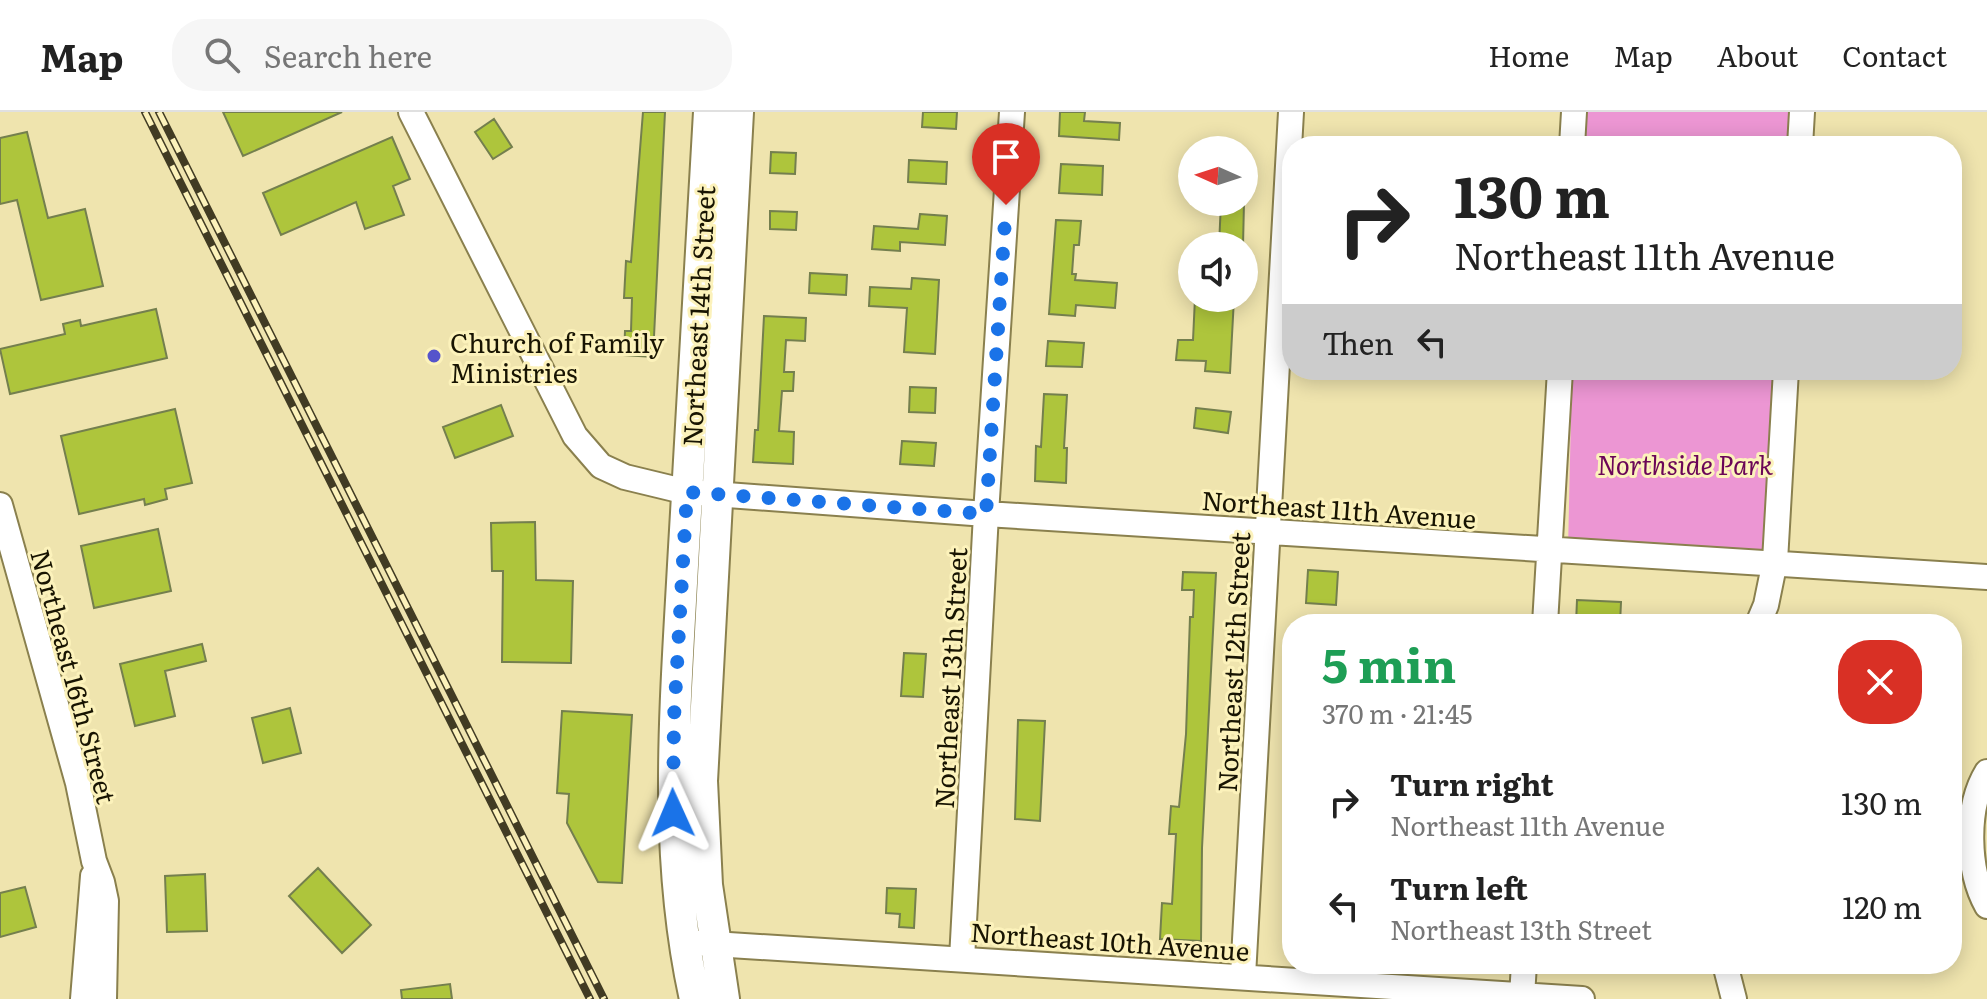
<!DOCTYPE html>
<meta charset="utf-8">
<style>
:root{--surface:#fff;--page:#f6f6f6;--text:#222;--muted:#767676;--line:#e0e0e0}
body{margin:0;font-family:Literata,serif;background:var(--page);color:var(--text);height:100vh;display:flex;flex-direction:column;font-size:30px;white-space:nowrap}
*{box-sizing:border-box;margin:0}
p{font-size:26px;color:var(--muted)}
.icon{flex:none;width:44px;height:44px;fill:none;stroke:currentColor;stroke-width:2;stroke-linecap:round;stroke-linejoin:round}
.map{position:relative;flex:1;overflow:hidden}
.panel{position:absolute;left:1282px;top:502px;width:680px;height:360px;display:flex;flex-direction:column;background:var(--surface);border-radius:32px;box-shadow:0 4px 20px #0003}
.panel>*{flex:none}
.banner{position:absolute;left:1282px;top:24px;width:680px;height:244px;border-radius:32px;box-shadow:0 4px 20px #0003;background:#fff;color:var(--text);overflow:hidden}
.needle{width:52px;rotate:273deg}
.controls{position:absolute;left:1178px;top:24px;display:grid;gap:16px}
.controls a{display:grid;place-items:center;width:80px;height:80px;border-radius:50%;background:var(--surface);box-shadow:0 4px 20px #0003;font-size:40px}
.pin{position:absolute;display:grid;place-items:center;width:68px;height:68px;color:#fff;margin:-82px -34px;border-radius:50% 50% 50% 0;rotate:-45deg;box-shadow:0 0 8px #0007}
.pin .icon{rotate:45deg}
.me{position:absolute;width:88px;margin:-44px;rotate:359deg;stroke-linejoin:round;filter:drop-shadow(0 0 6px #0008)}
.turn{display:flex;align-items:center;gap:28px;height:168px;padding:0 40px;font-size:36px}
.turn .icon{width:104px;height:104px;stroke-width:2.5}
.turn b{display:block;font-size:56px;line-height:68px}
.then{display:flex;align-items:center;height:76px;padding:0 40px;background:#0003;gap:16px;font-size:30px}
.round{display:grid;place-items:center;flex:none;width:84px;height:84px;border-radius:32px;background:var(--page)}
.summary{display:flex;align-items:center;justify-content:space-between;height:136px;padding:0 40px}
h1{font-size:48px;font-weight:700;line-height:60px;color:#1e9e55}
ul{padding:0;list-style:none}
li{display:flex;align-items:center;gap:24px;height:104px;padding:0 40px}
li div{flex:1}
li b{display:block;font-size:30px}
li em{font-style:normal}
header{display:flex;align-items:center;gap:48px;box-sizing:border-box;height:112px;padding:0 40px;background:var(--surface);border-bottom:2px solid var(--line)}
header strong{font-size:38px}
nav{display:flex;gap:44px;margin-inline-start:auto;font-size:28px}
.search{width:560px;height:72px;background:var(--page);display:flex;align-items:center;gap:20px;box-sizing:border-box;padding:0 28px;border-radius:32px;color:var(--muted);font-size:30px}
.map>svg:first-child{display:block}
.green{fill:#ec96d3}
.building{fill:#aec53c;stroke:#747f4e;stroke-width:2}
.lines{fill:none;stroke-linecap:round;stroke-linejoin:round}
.minor-casing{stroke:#8a804e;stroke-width:28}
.major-casing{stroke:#8a804e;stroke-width:34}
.minor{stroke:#fff;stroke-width:24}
.major{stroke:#fff;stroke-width:30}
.rail-casing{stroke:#413b23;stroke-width:8}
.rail{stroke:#fcf2bb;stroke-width:5;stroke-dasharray:15;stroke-linecap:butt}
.route{stroke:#1a73e8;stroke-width:14;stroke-dasharray:0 25.2}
.poi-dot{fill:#5554cb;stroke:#fcf2bb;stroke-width:3}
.labels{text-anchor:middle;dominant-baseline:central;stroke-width:6;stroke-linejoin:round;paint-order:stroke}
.street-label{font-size:26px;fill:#181402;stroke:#fcf2bb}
.poi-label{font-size:26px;fill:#181402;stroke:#fcf2bb;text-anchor:start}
.park-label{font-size:26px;font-style:italic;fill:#6b0657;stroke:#fcf2bb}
</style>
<header>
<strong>Map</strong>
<div class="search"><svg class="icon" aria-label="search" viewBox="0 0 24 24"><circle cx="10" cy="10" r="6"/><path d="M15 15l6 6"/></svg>Search here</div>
<nav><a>Home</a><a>Map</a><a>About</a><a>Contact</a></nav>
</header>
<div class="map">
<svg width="1987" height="887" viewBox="0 0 1987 887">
<rect width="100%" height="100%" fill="#efe4ae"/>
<path class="green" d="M1577 0H1802L1800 34H1576Z
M1572 258H1786L1775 449 1568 438Z"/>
<path class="building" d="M223 0H342L243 44Z
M643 0H665L653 245 624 243 625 219H631L632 186H624L626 149 631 150Z
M923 0H957L956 17 922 15Z
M1060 0H1085L1084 9 1120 11 1119 28 1059 24Z
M494 7 512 35 493 47 475 20Z
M27 20 48 106 85 97 103 174 41 188 17 88 0 92V26Z
M392 25 410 67 393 74 404 103 365 117 356 90 281 123 263 81Z
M771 40 796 41 795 62 770 61Z
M909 48 947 50 946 72 908 70Z
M1061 52 1103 54 1102 83 1059 81Z
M1221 90H1244L1243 134H1219Z
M770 99 797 100 796 118 770 117Z
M920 102 947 104 945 133 900 130V139L872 137 874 114 918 117Z
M1056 108 1081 109 1079 133H1074L1072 162H1076L1075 168 1117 171 1115 196 1076 193 1075 204 1049 202Z
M810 161 847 163 846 183 809 181Z
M912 166 939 168 935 242 904 240 907 196 869 194 870 175 911 177Z
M1195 186H1234L1230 261 1205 259 1206 249 1176 248 1178 228H1193Z
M156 197 167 246 10 282 0 237 65 222 63 212 80 208 81 214Z
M764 204 806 206 805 229 786 228 784 260H794L793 279H782L779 319 794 320 793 352 753 350 755 318H758Z
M1048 229 1084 231 1082 255 1046 254Z
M910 275 936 276 935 301 909 300Z
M1044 282 1067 283 1064 336H1067L1066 371 1035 369 1036 334 1041 335Z
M501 293 513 324 455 346 443 315Z
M1196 296 1231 300 1228 321 1194 316Z
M175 297 192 371 165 377 167 387 145 393 144 387 79 402 61 324Z
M902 329 936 331 934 354 900 352Z
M535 410 536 468 573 469 571 551 502 550 503 459H492L491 411Z
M158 417 171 479 94 496 81 434Z
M1308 458 1338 460 1336 493 1306 491Z
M1183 460 1216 461 1202 736 1201 829 1160 827 1162 791 1172 792 1176 722H1169L1171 694 1179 695 1186 622 1190 505H1193L1194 478H1182Z
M1577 488 1621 490 1620 512H1576Z
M202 532 206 549 165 559 175 604 135 614 120 552Z
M904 541 926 542 923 585 901 584Z
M290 596 301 641 263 651 252 606Z
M562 599 632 603 622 771 598 770 567 711 569 682 557 681Z
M1018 608 1045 609 1040 709 1015 707Z
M318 756 371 813 342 841 289 784Z
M205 762 207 819 167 820 165 764Z
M25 775 36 815 0 825V781Z
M887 776 916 777 914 816 899 815 900 802 886 801Z
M450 872 452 887H402L401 878Z"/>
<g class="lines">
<defs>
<path id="minor" d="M411 0 575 324 601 354 625 365 687 380 986 402 1987 465
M1572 34 1574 0
M1800 34 1802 0
M0 393 78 671 94 749 102 770 106 789 104 887
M1545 512 1560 258
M1758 512 1766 493 1775 449 1786 258
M1987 660C1965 696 1967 758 1987 794
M698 831 1582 887
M962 847 986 402 1012 0
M1725 852 1734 887
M1243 864 1291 0
M1522 884 1524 852
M83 887 93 764"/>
<path id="major" d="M695 887C663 743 675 599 683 453 691 302 701 151 709 0
M724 887 707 773 702 669 738 0"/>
</defs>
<use href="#minor" class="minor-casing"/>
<use href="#major" class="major-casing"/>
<use href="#minor" class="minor"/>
<use href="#major" class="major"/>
<defs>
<path id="rail" d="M145 0 590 887
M159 0 604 887"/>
</defs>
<use href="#rail" class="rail-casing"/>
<use href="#rail" class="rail"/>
</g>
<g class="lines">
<path class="route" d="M673 701 674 606 687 380 986 402 1006 93"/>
</g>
<circle class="poi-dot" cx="434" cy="244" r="8"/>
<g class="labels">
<g class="street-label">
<text transform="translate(697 204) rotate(-87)">Northeast 14th Street</text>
<text transform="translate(1339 396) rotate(4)">Northeast 11th Avenue</text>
<text transform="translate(1232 550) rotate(-87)">Northeast 12th Street</text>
<text transform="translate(75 564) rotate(75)">Northeast 16th Street</text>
<text transform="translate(949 566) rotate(-87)">Northeast 13th Street</text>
<text transform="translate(1110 828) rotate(4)">Northeast 10th Avenue</text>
</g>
<g class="poi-label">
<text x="450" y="229">Church of Family<tspan x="450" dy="30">Ministries</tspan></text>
</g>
<g class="park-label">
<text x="1685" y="351">Northside Park</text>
</g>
</g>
</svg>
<div class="controls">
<a><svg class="needle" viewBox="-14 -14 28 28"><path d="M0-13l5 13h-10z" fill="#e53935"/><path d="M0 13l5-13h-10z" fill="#767676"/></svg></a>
<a><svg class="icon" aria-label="sound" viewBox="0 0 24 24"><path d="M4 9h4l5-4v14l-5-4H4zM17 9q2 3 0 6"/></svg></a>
</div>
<div class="pin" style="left:1006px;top:93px;background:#d93025"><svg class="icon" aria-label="arrive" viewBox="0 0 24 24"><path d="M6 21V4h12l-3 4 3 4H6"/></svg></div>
<svg class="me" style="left:673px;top:701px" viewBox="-20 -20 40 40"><path d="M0-17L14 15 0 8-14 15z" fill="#1a73e8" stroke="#fff" stroke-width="4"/></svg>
<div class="banner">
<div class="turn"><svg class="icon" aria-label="right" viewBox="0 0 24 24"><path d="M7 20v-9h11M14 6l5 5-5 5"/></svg><div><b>130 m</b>Northeast 11th Avenue</div></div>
<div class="then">Then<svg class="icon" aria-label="left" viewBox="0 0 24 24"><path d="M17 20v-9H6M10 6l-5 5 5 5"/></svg></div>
</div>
<section class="panel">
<div class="summary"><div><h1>5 min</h1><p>370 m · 21:45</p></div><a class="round" style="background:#d93025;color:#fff"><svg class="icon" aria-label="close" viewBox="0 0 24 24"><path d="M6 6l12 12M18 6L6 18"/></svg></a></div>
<ul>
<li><svg class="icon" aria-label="right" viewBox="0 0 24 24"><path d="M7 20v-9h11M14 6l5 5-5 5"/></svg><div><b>Turn right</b><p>Northeast 11th Avenue</p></div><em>130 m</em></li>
<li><svg class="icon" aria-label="left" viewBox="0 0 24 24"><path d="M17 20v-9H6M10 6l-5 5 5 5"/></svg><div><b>Turn left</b><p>Northeast 13th Street</p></div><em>120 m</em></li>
</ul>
</section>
</div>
